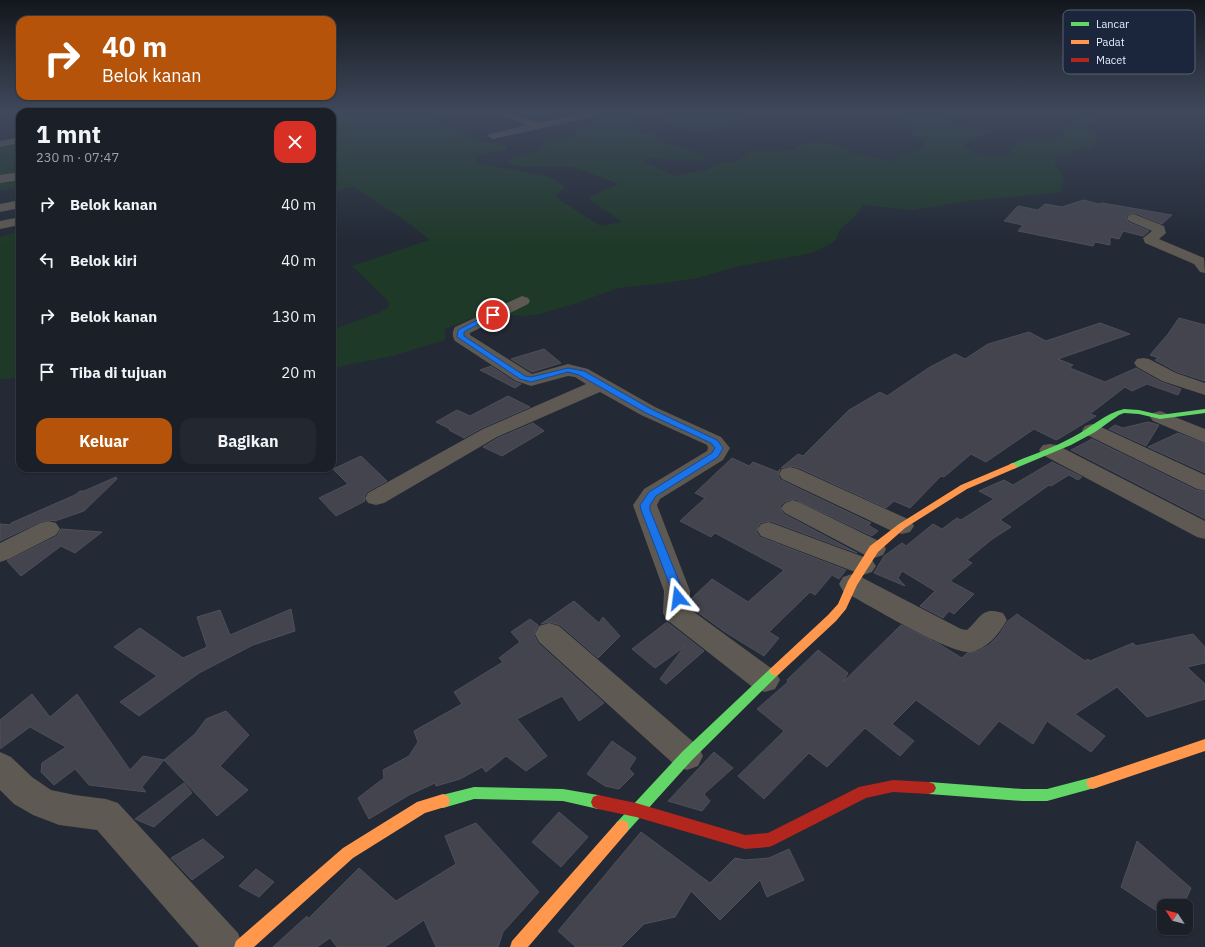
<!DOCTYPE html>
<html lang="id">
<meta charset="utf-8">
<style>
:root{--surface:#1a1f28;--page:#232730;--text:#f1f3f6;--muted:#9fa2a8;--line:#383d45;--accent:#b45309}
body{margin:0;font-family:"IBM Plex Sans",sans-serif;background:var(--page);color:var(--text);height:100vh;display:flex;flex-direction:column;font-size:15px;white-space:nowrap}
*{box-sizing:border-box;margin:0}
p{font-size:13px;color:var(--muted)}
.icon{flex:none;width:22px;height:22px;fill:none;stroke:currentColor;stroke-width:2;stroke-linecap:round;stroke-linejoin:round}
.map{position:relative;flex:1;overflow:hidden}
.details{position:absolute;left:16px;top:108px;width:320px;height:364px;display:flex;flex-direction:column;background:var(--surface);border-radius:12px;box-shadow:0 1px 3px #0004,0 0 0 1px var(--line)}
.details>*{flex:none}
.guide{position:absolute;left:16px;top:16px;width:320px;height:84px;border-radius:12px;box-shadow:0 1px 3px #0004,0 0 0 1px var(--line);background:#b45309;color:#fff;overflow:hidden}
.needle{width:26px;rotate:306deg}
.controls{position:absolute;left:1157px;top:899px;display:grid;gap:8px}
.controls a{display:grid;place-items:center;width:36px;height:36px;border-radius:8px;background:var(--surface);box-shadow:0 1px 3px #0004,0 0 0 1px var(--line);font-size:20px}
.pin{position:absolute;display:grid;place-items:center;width:34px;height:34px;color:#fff;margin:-17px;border:2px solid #fff;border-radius:50%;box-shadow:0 1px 4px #0007}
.me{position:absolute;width:44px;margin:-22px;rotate:344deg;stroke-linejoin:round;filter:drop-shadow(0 0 3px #0008)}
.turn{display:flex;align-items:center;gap:14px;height:84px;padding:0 20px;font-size:18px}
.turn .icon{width:52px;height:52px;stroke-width:2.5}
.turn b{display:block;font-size:28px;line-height:34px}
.round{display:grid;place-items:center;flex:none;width:42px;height:42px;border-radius:12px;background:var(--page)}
.overview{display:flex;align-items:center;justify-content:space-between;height:68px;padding:0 20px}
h1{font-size:24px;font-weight:800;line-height:30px}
.primary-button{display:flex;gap:8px;margin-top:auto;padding:8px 20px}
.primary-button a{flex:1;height:46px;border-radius:12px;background:var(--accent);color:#fff;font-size:16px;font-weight:800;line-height:46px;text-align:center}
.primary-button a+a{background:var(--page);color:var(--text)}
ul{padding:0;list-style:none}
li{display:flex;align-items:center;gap:12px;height:56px;padding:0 20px}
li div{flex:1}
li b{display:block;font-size:15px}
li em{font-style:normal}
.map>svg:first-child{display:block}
.green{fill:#1f3929}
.building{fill:#44444f;stroke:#4e4f5a}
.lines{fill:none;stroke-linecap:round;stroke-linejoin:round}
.street{fill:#5e5952;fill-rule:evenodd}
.fast{fill:#63d668;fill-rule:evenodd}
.slow{fill:#ff974d;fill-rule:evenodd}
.jam{fill:#b3261e;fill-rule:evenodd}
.route{fill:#1a73e8;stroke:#114b97}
.key{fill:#1b263d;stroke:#586277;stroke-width:1}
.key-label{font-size:11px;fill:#e7efff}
</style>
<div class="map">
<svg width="1205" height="947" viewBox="0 0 1205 947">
<rect width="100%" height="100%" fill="#232935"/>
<path class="green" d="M172 111H417L482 142 499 143 508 147 505 150 474 156 477 163 549 177 563 185 565 188 555 195 560 200 601 226 622 222 588 198 618 184 583 170 568 166 526 167 509 165 508 160 539 149 546 145 542 138C553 137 564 140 574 136L577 131 585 129 586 124 607 116 633 111H662L633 119 642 126 637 132 641 134H651L671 145 695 152 706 157 702 161 651 158 642 161 675 176 706 170 716 164 734 162 744 157 748 151H790L800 145 817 142 835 145 855 153 882 160 892 161 905 154 918 150 925 145 922 140 909 134 918 131 907 126 900 119 902 117 933 116 986 131 992 133 970 140 964 145C978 159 988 157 1007 156L1020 141 1045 140 1063 136V131C1071 120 1084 115 1098 117L1096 123 1086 127 1089 134 1096 137 1097 140 1093 147 1076 150 1056 159 1054 161 1064 179 1061 191 1054 193 976 200 913 210 863 205 853 218 838 232V237L834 242 812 253 736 267 698 278 658 284 618 288 580 302 540 314 525 316 485 313 445 329V340L392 356 332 368V330L378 313 389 307 388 301 352 266 429 240 413 226 354 187 332 192V112H165Z
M686 111H725L739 114 743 119C731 132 696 132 679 128 672 127 665 123 659 121Z
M754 111H797L793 115C783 116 760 121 754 111Z
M20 138V187L0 191V141Z
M20 231V378L0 379V237Z"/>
<path class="building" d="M1083 200 1099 204 1102 203 1172 215 1162 224 1135 213 1129 214 1126 217 1128 222 1149 231 1143 236 1123 231 1119 239 1110 237V245L1095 242 1093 246 1018 231 1023 225 1004 221 1018 206 1038 210 1045 204 1062 207Z
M1179 318 1205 325V381L1177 372 1155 360 1159 358 1150 355 1168 334Z
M1100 323 1130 334 1058 359 1073 365 1070 368 1105 382 1136 368 1161 382 1181 389 1178 395 1147 384 1132 391 1125 387 1090 414 1096 416 1060 438 1056 440 1034 429 986 462 971 454 944 477 941 476 910 508 894 501 886 508 799 468 790 466 781 468 798 454 803 456 849 410 880 392 887 396 930 367 955 354 965 359 988 344 1029 332 1046 341Z
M544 349 561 363 532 372 511 359Z
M491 366 515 382 521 384 515 388 480 370Z
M508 396 530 407 482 428 464 438 449 430 450 429 436 422 457 410 470 416Z
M1148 422 1159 425 1146 446 1109 429 1115 425 1123 428Z
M533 423 544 431 502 456 483 447 498 438Z
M1178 433 1205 444V473L1148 447Z
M1092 439 1196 490 1205 492V519L1071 450Z
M361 456 387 481 367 492 364 497 365 501 336 516 319 498 348 484 333 469Z
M732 458 749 466 753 462 778 472 780 469 778 475 781 480 871 523 868 525 878 531 872 536 794 499 784 502 780 507 784 514 857 553 770 521 760 523 756 531 760 537 846 570 839 579 832 575 815 595 810 592 769 632 779 638 764 656 725 632 692 608V598L712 579 748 602 784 570 715 533 711 537 680 521 705 498 695 493Z
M1052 462 1082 477 1078 480 1069 475 1051 486 1049 485 1000 520 1011 527 991 540 967 560 972 563 950 581 974 594 954 614 949 611 943 618 920 606 935 591 902 571 898 578 905 586 874 573 884 556 902 543 906 546 933 524 942 529 957 518 961 520 994 499 979 491 1004 480 1013 485Z
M116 477 117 479 84 511 55 521 48 520 40 522 0 541V524L11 525V523L75 495 80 491H84Z
M61 529 102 532 75 553 61 546 21 576 7 561 57 536Z
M574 601 599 623 603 617 620 636 598 658 560 625 549 622 541 624Z
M291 609 295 631 253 645 199 673 139 716 120 702 157 676 114 647 140 628 183 658 207 647 197 617 220 610 230 635Z
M1017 614 1085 661 1088 659 1090 661 1133 643 1136 646 1193 634 1205 647V663L1187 667 1205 684V699L1147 717 1117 687 1075 714 1105 736 1091 752 1047 721 1033 744 999 721 979 745 916 700 892 724 914 741 900 756 865 728 827 767 809 753 764 799 738 776 784 731 757 709 788 682 787 680 818 650 848 673 843 682 901 625 939 644 962 658 967 653 978 651 989 645 998 636 1008 621Z
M530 619 538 625 534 635 538 643 604 703 579 721 562 696 517 719 547 756 526 771 506 756 486 772 482 767 460 779 436 786 435 783 409 795 369 819 358 798 384 778 383 770 409 756 418 742 414 731 462 704 454 692 503 662 499 658 520 642 511 632Z
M667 622 704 651 666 684 660 679 684 647 655 668 632 649Z
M32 694 50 717 77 694 130 770 143 756 164 760 142 787 146 792 89 785 75 769 54 785 41 772 42 763 66 747 30 727 0 749V720Z
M226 711 249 735 220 766 248 790 217 816 164 760 195 734 206 719Z
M612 741 636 758 629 769 634 774 619 789 605 786 587 774Z
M714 752 733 768 704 794 710 801 702 811 668 801Z
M184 783 192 793 154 827 135 819Z
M559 812 588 837 561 867 532 842Z
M476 823 539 892 503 932 498 947H436L424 920 385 947H337L330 938 317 947H273L307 916 308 919 359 868 396 901 456 864 445 836Z
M641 832 710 883 735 858 745 860 769 858 789 849 804 880 767 897 760 880 720 920 691 891 675 917 644 924 621 947H576L558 931Z
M203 839 224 857 192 880 171 858Z
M1137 841 1191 888 1183 906H1164V916L1121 887Z
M256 869 274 882 259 897 239 886Z"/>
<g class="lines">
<path class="street" d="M494 111H507L538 123 594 111H600L602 113 597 116 493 139 488 136 489 134 527 125 496 113Z
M20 137V143L0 147V141Z
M20 172V180L0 183V175Z
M20 200V208L0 212V204Z
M1134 214 1164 226 1166 233 1159 239 1204 258 1205 273 1200 272 1194 264 1145 243 1143 238 1152 231 1129 221 1127 218 1129 215Z
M20 217V225L0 229V221Z
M522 296 528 298 530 301 528 304 470 333V335L532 374 568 364 588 369 655 407 721 437 730 448 723 460 660 499 657 505 690 591V609L775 671 780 680 775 689 765 692 755 689 667 620 663 613 664 591 633 505 644 489 707 451 708 448 707 445 641 415 600 392 497 437 384 503 376 505 368 503 365 498 368 493 483 429 586 384 575 377 568 376 531 386 516 381 455 341C452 336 452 332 455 327Z
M1143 358 1149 359 1176 373 1205 383V395L1162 381 1137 367 1134 363 1137 359Z
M1160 411 1205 429V443L1153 421 1150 417 1153 413Z
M1092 424 1099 426 1205 475V491L1197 489 1085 434 1082 430 1085 426Z
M1050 444 1057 445 1205 521V539L1197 537 1043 455 1039 450 1043 445Z
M790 467 798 469 910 520 914 526 910 532 902 534 894 532 782 479 779 474 782 469Z
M793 500 801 503 883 543 886 549 883 555 874 558 865 555 785 513 781 508 785 503Z
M48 521 56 523 60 529 56 535 9 559 0 562V543L40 523Z
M769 522 872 560 876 566 872 572 863 575 761 536 757 530 761 524Z
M852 574 861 577 961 629 967 630C981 618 981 606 1003 613L1007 620C999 634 988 648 972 652 952 656 865 603 843 591L839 584 843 577Z
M549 623 559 626 698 746 703 756 698 766 687 770 676 766 539 642 535 634 539 626Z
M0 752 11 757 32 777 51 790 75 795 106 799 118 803 238 933 243 947H199L97 830 59 825 33 815 14 804 0 790Z"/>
<path class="fast" d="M1124 409 1139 410 1160 415 1205 409V413L1160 419 1139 414 1124 413 1119 415 1095 432 1071 445 1016 468 1013 469 1009 466 1010 464C1031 455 1053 448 1073 437 1090 428 1106 413 1124 409Z
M775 666 779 668 781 671 779 674 692 760 627 832 622 834 617 832 615 827 617 822 682 752 771 668Z
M1093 777 1098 779 1100 783 1098 787 1047 801H1023L929 794 924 792 922 788 924 784 929 782 1023 789H1047Z
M474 787 563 789 598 795 603 797 605 802 603 807 598 809 563 801 474 799 443 808 438 806 436 801 438 796Z"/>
<path class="slow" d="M1013 463 1017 466 1016 468 967 489 905 528 878 552 857 585 846 609 836 621 779 674 775 676 771 674 769 671 771 668 828 615 838 604 848 581 870 546 899 524 961 485Z
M1205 739V751L1093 789 1088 787 1086 783 1088 779 1093 777Z
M443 794 448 796 450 801 448 806 425 813 353 858 254 947H234L236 941 343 848 417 802Z
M622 820 627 822 629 827 627 832 528 947H510L512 941 617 822Z"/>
<path class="jam" d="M893 780 929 782 934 784 936 788 934 792 929 794 893 792 866 798 774 845 769 847 745 849 636 817 598 809 593 807 591 802 593 797 598 795 636 803 745 835 768 833 859 787Z"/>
</g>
<linearGradient id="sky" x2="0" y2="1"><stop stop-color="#13171d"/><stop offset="0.46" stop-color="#3f495c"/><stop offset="1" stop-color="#3f495c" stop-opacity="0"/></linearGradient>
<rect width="1205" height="243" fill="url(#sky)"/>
<path class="route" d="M491 313 497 315 467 330 464 332V336L525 376 531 377 568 368 584 371 651 409 717 440 723 448 718 457 656 496 650 505V510L683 591V598L682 601H674L672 591 641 510 640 505 649 492 712 453 715 448 711 443 646 413 579 375 568 372 531 382 520 379 457 337 458 330Z"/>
<rect x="1063" y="10" width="132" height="64" rx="6" class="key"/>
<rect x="1071" y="22" width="18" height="4" fill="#63d668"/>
<rect x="1071" y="40" width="18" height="4" fill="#ff974d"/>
<rect x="1071" y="58" width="18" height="4" fill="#b3261e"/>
<g class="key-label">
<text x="1096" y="28">Lancar</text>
<text x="1096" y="46">Padat</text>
<text x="1096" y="64">Macet</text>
</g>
</svg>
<div class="controls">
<a><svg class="needle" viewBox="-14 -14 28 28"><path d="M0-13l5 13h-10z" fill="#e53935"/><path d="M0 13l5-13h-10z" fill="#9fa2a8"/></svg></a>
</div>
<div class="pin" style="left:493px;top:315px;background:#d93025"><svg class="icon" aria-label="arrive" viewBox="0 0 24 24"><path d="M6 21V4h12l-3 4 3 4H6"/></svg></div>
<svg class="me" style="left:678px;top:598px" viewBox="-20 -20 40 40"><path d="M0-17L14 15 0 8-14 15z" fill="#1a73e8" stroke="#fff" stroke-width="4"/></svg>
<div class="guide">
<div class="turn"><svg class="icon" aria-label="right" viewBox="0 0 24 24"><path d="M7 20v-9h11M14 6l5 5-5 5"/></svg><div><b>40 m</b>Belok kanan</div></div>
</div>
<section class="details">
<div class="overview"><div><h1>1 mnt</h1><p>230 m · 07:47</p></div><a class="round" style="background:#d93025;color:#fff"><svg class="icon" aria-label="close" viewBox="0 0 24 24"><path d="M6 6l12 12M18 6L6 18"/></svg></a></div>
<ul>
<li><svg class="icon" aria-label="right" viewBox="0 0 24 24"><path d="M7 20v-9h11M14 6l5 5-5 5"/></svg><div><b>Belok kanan</b></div><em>40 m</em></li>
<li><svg class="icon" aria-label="left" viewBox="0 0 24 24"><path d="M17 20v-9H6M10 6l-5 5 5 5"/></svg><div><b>Belok kiri</b></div><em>40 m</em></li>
<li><svg class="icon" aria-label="right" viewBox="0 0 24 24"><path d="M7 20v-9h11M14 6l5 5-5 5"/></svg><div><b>Belok kanan</b></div><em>130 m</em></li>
<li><svg class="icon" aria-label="arrive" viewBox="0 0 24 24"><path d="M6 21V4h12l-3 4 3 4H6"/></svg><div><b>Tiba di tujuan</b></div><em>20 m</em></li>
</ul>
<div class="primary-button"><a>Keluar</a><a>Bagikan</a></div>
</section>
</div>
